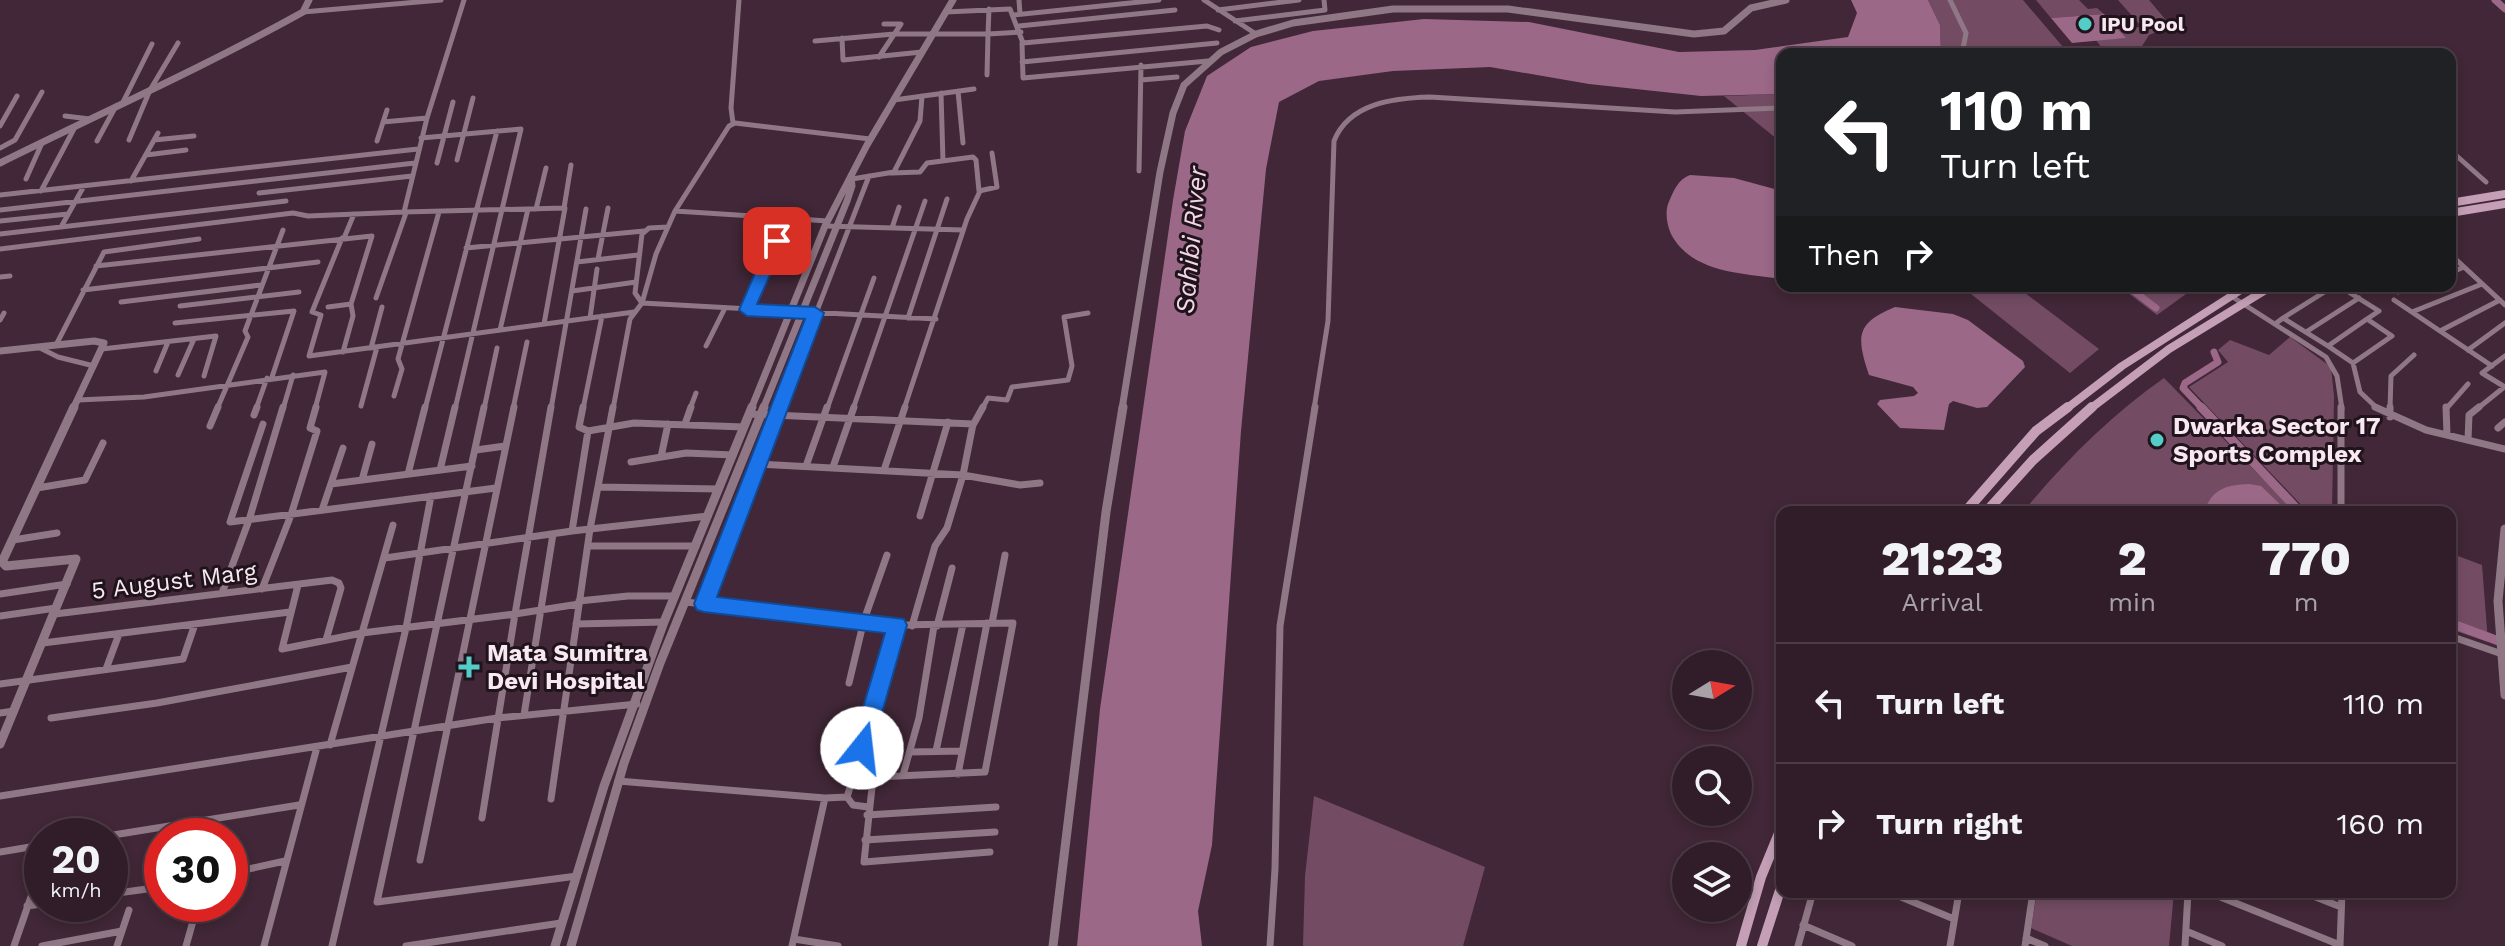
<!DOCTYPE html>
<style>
:root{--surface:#311d29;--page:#3d2a35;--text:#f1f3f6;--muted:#a8a2a8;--line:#4c3b46}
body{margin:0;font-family:"Work Sans",sans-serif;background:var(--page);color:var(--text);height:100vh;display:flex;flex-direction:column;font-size:30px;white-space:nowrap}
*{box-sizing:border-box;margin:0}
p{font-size:26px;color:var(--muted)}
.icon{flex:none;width:44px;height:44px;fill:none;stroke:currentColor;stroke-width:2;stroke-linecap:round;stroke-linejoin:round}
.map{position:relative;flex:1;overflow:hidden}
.details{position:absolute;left:1776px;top:506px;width:680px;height:392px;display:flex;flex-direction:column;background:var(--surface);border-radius:16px;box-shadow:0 4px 12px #0003,0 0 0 2px var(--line)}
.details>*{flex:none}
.banner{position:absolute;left:1776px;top:48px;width:680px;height:244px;border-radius:16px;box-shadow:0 4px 12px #0003,0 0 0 2px var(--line);background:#202124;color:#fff;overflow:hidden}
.needle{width:52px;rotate:79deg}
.buttons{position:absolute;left:1672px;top:650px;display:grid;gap:16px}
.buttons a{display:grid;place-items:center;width:80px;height:80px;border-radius:50%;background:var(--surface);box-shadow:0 4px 12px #0003,0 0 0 2px var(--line);font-size:40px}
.speed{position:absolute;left:24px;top:818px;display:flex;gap:16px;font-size:40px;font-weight:700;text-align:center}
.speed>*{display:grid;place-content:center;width:104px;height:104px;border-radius:50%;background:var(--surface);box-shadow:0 4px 12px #0003,0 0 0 2px var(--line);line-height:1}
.speed small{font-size:20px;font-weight:400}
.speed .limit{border:12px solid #d22;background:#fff;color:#111}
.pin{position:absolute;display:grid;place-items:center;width:68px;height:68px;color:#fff;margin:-34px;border-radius:16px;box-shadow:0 4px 12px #0006}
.me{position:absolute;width:88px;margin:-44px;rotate:16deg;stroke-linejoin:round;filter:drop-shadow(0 0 6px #0008)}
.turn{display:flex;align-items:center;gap:28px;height:168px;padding:0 32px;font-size:36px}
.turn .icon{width:104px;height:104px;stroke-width:2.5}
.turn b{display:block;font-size:56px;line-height:68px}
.then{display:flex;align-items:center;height:76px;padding:0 32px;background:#0003;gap:16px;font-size:30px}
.eta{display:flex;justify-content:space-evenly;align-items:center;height:136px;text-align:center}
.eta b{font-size:48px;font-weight:800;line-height:56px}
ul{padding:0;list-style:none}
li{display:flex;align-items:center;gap:24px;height:120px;padding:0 32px;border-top:2px solid var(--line)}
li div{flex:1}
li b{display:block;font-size:30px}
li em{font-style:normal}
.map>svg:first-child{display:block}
.green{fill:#734c64}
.water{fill:#9b6888}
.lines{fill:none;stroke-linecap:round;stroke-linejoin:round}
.canal-far1{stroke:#9b6888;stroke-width:7}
.canal{stroke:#9b6888;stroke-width:9}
.pedestrian{stroke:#8f7785;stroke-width:4}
.minor-far1{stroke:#8f7785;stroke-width:5}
.minor{stroke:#8f7785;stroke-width:7}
.tertiary-far1{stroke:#8f7785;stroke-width:7}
.tertiary{stroke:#8f7785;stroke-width:9}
.secondary-far1{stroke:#c49fb6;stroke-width:8}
.secondary{stroke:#c49fb6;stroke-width:10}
.route{fill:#1a73e8;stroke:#114b97;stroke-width:2}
.poi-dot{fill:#54cdc8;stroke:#20141c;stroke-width:3}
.labels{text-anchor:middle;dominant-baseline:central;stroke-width:6;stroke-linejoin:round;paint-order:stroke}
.far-poi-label{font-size:20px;font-weight:bold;fill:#f9e7f1;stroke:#20141c;text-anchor:start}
.poi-label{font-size:24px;font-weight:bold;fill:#f9e7f1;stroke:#20141c;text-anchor:start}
.street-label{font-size:24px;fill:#f9e7f1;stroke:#20141c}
.water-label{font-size:26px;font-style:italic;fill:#f5d5e8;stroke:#20141c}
</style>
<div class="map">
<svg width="2505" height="946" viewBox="0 0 2505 946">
<rect width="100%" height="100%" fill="#412737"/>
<path class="green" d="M1928 0H2023L2069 54H1941L1940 25Z
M2036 0H2079L2088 9 2097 8 2104 14 2051 18Z
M2118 0H2149L2171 26 2149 35 2137 54H2106L2096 40 2125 38 2118 29 2142 27Z
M1782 94V143L1724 96Z
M1961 286H2016L2099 349 2070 373Z
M2119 286H2197L2157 315Z
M2290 337 2331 367 2334 396 2332 512H2308L2189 387 2228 362 2218 350 2230 340 2269 355Z
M2164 378 2295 512H2023C2064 462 2111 415 2164 378Z
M2450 553 2482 565 2488 642 2450 629Z
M1314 796 1485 867 1463 946H1303L1305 876Z
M2037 892H2174L2169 946H2072L2031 928Z"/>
<path class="water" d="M1851 0H1928L1940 25 1941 54H1782V94L1701 96 1589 84 1490 67 1393 71 1319 81 1279 102 1266 169 1241 431 1212 845 1198 911 1202 946H1077L1100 709 1173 200 1185 131 1207 76 1251 47 1313 31 1424 19 1529 22 1679 52 1755 50 1848 37 1857 13Z
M2104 14 2126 38 2072 43 2051 18Z
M1690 175 1734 178 1782 191V279C1744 273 1692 274 1671 234 1667 225 1665 213 1668 204 1673 192 1678 179 1690 175Z
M1895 307 1953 314 1968 320 2023 361 2025 367 1987 407 1977 408 1953 401 1949 404 1944 430 1900 428 1877 404 1880 400 1914 396 1918 393 1913 387 1869 375C1856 336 1856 323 1895 307Z
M2249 484 2261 486 2288 512H2211L2206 507C2215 487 2229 485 2249 484Z"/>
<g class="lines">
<path class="canal-far1" d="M2495 0 2505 9
M2127 286 2156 308
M2203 409 2183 388 2185 383 2218 362 2214 352"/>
<path class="canal" d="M2201 407 2300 512
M2450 623 2504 643"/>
<path class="pedestrian" d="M2290 54 2301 53"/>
<path class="minor-far1" d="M464 0 427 118 404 212 565 208 544 324
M1019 0 1020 14
M1204 0 1256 34
M1950 0 1966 33 1962 54
M989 9 988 34 1021 32
M1218 10 1299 0
M303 12 441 0
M946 12 1010 9 1023 43 1207 26 1219 30
M1014 15 1159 0
M1235 21 1325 10 1324 0
M1019 26 1175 10
M842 38 843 60 922 52
M815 41 894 34H988L987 75
M1022 43 1023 78 1208 61
M879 57 901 24H884
M1022 62 1217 43
M1141 80 1177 77
M958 91 963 143
M941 93 943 161
M894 100 974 89
M123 102 152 44
M65 116 90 119
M383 122 427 118
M733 123 731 108 739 0
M0 126 17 96
M421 138 521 129 455 409
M129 140 150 90 178 43
M154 140 194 136
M97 141 116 106
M377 141 387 110
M0 148 15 140 42 92
M2450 150 2486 182
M146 155 186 150
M457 160 473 98
M437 163 453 102
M1139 171 1141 65
M892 173 920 172 927 163 973 157 976 160 979 191 997 187 992 153
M26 179 42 143
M852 179 894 172 920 121 922 96
M131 181 158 133
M41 191 75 127
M259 193 412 176
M0 195 418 149
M564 208 571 165
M536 209 546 168
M0 210 415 163
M675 211 828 221
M0 221 68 214
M825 226 963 230
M61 227 84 186
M668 227 649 228 642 234 635 293 642 303 936 319
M892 228 899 207
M0 234 286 201
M342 238 312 312 321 315 309 356 634 312
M344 238 354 214
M466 248 644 231
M0 249 293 213 308 216 404 212
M2450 254 2505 305
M598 259 608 208
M577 262 638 255
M96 266 372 236 351 304 353 316 343 352
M2450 273 2464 267
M0 277 10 276
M2388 286 2398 292 2416 286
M83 290 318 262
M572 291 636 282
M2231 296 2326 357 2337 376 2342 409
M376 298 406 213
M2394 300 2440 331
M121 302 261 285
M180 306 299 292
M328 307 351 304
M747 310 787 218
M2412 312 2482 284
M590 318 597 269
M908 318 947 199
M2283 318 2334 286
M0 320 4 313
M175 323 294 311 272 377
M2275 324 2283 318 2328 346 2367 319
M500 330 528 209
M2306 332 2359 298
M56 345 104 252 199 239
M706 346 725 308
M2328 346 2353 363 2392 336 2367 319 2379 311 2339 286
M38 347 58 357 94 366
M371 348 382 307
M102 349 216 336 204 376
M2468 350 2505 323
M2505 356 2482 373 2505 387
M2353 363 2360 392 2378 409
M2492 366 2440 331 2500 300
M156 371 168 342
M178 375 194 339
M394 396 402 369 398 359 439 212
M78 400 144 397 325 372 315 409
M361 406 377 347
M217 409 248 337 245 331 283 230
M256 409 267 378
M283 409 293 375
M425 409 497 131
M484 409 497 348
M513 409 527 342
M551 409 586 209
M583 409 602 316
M613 409 630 319 642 303 656 254 675 211 729 126 735 123 870 139
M690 409 696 393
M779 409 869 176
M827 409 874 278
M853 409 925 201
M904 409 967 219 980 191
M982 409 988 398 1007 400 1012 387 1068 380 1072 366 1064 317 1088 313
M1314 409 1328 321 1334 141C1349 103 1394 98 1430 97L1675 112 1782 108
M2390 409 2391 376 2414 355
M2446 409 2468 384
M2477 409 2503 388"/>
<path class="minor" d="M484 407 377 902 577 876
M583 407 579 427 588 431 634 423 744 427
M2375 407 2426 430 2505 449
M2446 407 2447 434
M749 414 973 424 963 475 947 528 935 546 912 626
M254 415 257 407
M2390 417V407
M263 424 230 522 496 488
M685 424 691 407
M973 425 983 407
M210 426 218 407
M2498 428 2505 422
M588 431 572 531 590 529 613 407
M2468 440 2469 415 2479 407
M476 450 505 446
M661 457 668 424
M631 462 686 453 733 455
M759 464 963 475 1020 485 1040 483
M806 466 827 407
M833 467 854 407
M440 470 455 407
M884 470 905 407
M408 474 425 407
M362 480 372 444
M331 484 472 466
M598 487 719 489
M37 488 85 480 103 443
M322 510 343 448
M2341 512V407
M920 516 948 422
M393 525 362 633 515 614 551 407
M13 540 57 533
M588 546H696
M385 558 572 531
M298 585 282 649 362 633 330 745
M262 589 291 515 317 431 310 428 316 407
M222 593 249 520 283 407
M0 594 67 584
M579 601 628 596H675
M685 602 897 625
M704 604 780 407
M55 614 332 580 339 583 341 588 326 640
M0 616 56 608
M992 623 1005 555
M1013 623 985 772 853 778 897 625Z
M576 624 664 622
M937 626 952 568
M2450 636 2502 654
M43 643 290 612
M106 669 119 634
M849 683 864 620 887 555
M0 684 183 659 195 624
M0 713 14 711
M524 715 553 534
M51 718 157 703 352 667
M936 751 963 624
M910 752 962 751
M958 774 987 623
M903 775 919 718 934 626
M873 778 864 862 990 852
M618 781 825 798 847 797 853 778
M0 796 497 718 637 704
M847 797 853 805 868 807
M551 799 590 529 708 516
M867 815 996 807
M482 818 515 614 579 604
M107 836 299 805
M865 840 995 832
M0 852 42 845
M420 860 514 407
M230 873 285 861
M1889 892 1954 919
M2208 892 2340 945
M2303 892 2341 907
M110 894 162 887
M27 906 42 904
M1803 925 1852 946
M2186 931 2222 946
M2026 938 2045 946
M794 939 838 946
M14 946 42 865
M42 946 122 931
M117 946 129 910
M186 946 197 907
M264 946 317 747
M332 946 406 628 431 496
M406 946 561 923
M792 946 825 798
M1270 946 1275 869 1280 626 1315 407
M1798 946 1813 892
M1950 946 1959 892
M2025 946 2033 892
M2185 946 2188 892
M2340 946 2342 892"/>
<path class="tertiary-far1" d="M0 163C101 113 204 67 303 12L309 0
M0 351 94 341 104 343 73 409
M751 409 825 226 867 145 953 0
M763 409 847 201 852 186 851 176
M1122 409 1160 172 1173 113 1184 85 1221 52 1256 34 1293 23 1393 9H1508L1694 34 1724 31 1751 8 1786 0"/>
<path class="tertiary" d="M2505 529 2498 601 2505 695
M0 744 76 559 6 566 2 562 74 407
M555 946 604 786 664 622 752 407
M571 946 624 763 660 663 764 407
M1053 946 1106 512 1123 407"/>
<path class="secondary-far1" d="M2450 203 2505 194
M2450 213 2505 204
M2066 409 2122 366 2247 286
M2090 409 2169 349 2272 286"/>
<path class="secondary" d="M1965 512 2036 431 2068 407
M1986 512 2033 460 2092 407
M1741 946 1761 877 1782 826
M1762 946 1782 884"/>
</g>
<path class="route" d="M777 236 785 241 757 304 815 307 824 313 717 597 904 619 907 625 872 748 869 754 862 757 854 754 851 748 885 633 704 612 697 610 694 604 805 319 747 316 739 310 769 241Z"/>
<g class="poi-dot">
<circle cx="2085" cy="24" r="8"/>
<circle cx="2157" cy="440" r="8"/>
<path d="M465 655h8v8h8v8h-8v8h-8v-8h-8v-8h8z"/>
</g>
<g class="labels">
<g class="far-poi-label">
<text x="2101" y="24">IPU Pool</text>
</g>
<g class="poi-label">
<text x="2173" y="426">Dwarka Sector 17<tspan x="2173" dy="28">Sports Complex</tspan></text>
<text x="487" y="653">Mata Sumitra<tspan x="487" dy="28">Devi Hospital</tspan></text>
</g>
<g class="street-label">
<text transform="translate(174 581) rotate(-7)">5 August Marg</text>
</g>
<g class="water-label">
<text transform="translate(1191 240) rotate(-85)">Sahibi River</text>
</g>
</g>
</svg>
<div class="buttons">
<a><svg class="needle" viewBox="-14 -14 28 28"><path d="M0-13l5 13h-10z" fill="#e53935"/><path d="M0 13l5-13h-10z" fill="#a8a2a8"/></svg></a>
<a><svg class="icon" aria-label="search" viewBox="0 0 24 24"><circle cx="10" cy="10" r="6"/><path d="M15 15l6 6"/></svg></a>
<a><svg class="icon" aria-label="layers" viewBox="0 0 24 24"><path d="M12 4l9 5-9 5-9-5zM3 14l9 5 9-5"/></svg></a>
</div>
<div class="speed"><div>20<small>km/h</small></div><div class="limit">30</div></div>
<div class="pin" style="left:777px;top:241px;background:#d93025"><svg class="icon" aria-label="arrive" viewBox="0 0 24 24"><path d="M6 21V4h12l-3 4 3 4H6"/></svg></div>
<svg class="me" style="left:862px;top:748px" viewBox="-20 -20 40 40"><circle r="19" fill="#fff"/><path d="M0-13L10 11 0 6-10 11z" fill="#1a73e8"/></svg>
<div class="banner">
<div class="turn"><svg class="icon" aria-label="left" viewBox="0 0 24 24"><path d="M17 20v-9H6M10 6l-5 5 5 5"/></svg><div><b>110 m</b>Turn left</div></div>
<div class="then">Then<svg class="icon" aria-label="right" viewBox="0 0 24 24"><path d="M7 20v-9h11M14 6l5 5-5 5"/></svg></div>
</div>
<section class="details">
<div class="eta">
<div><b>21:23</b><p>Arrival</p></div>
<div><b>2</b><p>min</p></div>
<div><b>770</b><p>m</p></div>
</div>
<ul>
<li><svg class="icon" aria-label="left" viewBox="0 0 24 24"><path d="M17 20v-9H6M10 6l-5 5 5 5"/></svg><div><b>Turn left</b></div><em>110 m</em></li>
<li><svg class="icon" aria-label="right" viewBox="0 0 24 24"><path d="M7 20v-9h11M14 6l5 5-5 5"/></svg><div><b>Turn right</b></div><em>160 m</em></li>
</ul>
</section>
</div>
